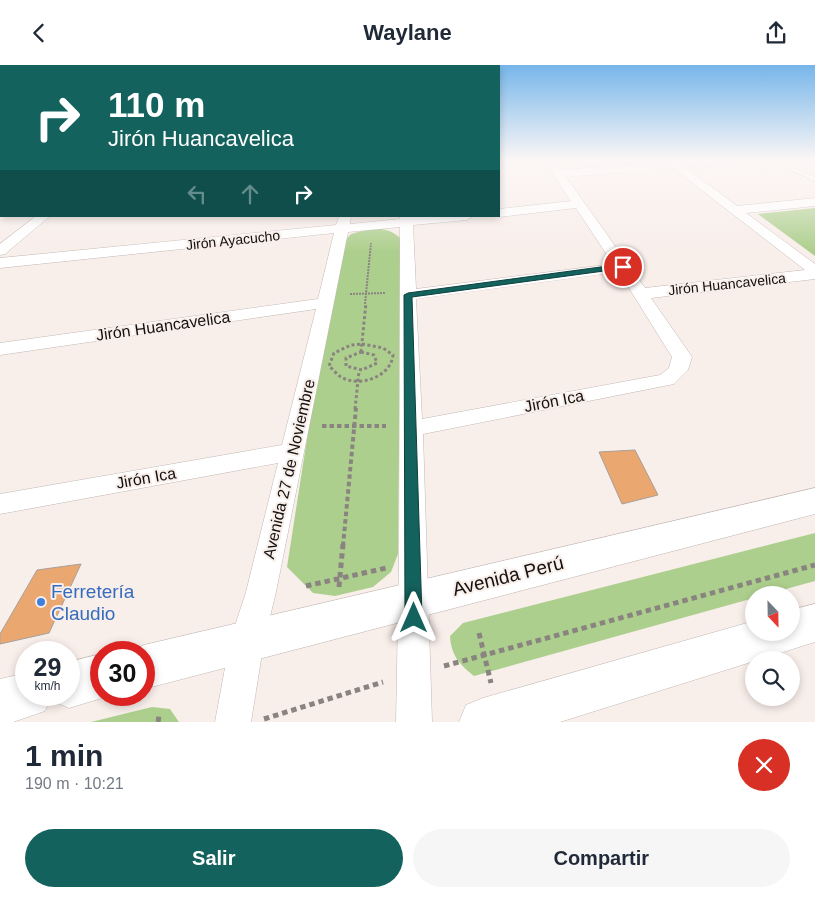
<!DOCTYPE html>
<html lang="es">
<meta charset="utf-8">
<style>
:root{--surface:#fff;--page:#f6f6f7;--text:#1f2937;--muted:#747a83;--accent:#14625e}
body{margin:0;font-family:Helvetica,sans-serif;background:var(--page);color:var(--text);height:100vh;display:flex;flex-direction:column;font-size:19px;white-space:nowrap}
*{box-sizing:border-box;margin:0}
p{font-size:16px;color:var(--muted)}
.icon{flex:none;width:28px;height:28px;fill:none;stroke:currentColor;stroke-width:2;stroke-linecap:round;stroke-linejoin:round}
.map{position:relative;height:657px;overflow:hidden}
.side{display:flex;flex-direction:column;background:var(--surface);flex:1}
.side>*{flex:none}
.top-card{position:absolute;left:0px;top:0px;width:500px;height:152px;box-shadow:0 2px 8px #0003;background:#14625e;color:#fff;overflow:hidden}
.needle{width:32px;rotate:158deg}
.tools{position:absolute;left:745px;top:521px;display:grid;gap:10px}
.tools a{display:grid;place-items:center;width:55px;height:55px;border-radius:50%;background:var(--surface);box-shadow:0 2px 8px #0003;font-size:25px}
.speed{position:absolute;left:15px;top:576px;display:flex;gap:10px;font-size:25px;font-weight:700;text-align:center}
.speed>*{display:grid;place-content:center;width:65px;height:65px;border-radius:50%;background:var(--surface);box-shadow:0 2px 8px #0003;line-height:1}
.speed small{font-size:12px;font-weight:400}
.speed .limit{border:8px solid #d22;background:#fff;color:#111}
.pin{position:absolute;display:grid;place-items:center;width:42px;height:42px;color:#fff;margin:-21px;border:2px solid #fff;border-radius:50%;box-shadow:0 1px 5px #0007}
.me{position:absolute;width:55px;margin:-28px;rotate:0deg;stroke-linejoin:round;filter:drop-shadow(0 0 4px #0008)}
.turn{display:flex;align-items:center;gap:18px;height:105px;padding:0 25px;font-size:22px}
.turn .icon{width:65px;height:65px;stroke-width:2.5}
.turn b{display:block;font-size:35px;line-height:42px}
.lanes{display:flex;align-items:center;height:48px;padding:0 25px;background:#0003;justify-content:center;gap:25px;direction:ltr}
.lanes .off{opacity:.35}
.round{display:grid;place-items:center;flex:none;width:52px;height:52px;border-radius:26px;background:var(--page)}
.headline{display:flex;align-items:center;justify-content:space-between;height:85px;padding:0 25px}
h1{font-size:30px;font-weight:700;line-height:38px}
.button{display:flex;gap:10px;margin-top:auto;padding:10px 25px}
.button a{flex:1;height:58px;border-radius:30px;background:var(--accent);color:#fff;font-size:20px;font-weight:700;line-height:58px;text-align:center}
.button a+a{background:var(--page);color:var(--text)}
header{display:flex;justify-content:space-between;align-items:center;height:65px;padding:0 25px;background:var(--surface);font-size:22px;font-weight:700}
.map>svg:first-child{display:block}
.green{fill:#adcf8d}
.building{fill:#eaa770;stroke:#a7a09a}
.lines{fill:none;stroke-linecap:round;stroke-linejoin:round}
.lane-casing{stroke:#c2b8b5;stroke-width:1}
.street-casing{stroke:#c2b8b5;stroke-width:1}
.primary-casing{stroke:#c2b8b5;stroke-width:1}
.path-far3{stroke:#8a8481;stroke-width:2;stroke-dasharray:2 1;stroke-linecap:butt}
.path-far2{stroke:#8a8481;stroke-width:3;stroke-dasharray:3 2.5;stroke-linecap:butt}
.path-far1{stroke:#8a8481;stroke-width:4;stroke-dasharray:4.5 3;stroke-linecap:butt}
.path{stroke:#8a8481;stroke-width:5;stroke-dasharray:5.5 4;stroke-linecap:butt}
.lane{fill:#fff;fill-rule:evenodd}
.street{fill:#fff;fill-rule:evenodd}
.primary{fill:#fff;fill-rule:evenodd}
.route{fill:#14625e;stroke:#0d403d}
.shop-dot{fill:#3f7fe0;stroke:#f8eeea;stroke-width:2}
.labels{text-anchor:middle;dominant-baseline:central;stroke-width:4;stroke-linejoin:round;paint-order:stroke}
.far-street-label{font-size:14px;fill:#13100e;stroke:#f8eeea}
.street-label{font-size:16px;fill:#13100e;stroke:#f8eeea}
.near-street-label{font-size:19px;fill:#13100e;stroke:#f8eeea}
.near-shop-label{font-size:19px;fill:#366cbe;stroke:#f8eeea;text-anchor:start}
</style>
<header><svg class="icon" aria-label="back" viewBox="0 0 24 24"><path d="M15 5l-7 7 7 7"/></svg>Waylane<svg class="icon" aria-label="share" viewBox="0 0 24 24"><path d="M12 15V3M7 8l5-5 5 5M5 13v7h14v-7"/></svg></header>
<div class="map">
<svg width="815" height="657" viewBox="0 0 815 657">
<rect width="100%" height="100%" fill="#f8eeea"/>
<path class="green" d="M815 143V191L758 149Z
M372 163C383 164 393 165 401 174L398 489 391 507 373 522 335 531 313 528 287 502 309 361 346 174 351 169Z
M815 468V516L764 530H754V533L474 611C459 599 451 590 450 571L463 558Z
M152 642 170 644 179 657H91Z"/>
<path class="building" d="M635 385 658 430 622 439 599 387Z
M81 499 49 568 0 579V569L37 505Z"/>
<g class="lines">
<defs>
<path id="lane" d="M769 95H774L815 112V116Z"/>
<path id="street" d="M544 95H554L562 105 666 97 664 95H737L732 98 685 102 737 141 815 133V141L746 148 815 199V214L651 233 692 292 688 305 674 319 423 369 432 657H396L399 493 400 162 348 167 276 527 264 576 251 657H215L230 576 246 527 278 398 0 449V429L282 380 316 244 0 290V278L318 234 334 168 0 203V193L336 160 339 151H351L350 159 400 154V151H473L467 155 413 160 416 224 613 199 576 143 499 152 497 151H499V144L571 136ZM673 103 805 205 645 223 566 112ZM619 207 672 292 669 303 660 310 422 354 416 234Z
M0 102H1V108H0Z
M0 137H1V145H0Z
M36 151H50L5 189 0 190V179Z"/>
<path id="primary" d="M815 423V449L144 624V588H128L144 580Z
M815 539V577L560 657H459L466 640 483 633 754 556V568H791V545Z
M101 589V630H112L69 643 53 636 51 632 45 646 13 657H0V614L26 608V630H69V597Z"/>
</defs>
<use href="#lane" class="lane-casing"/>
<use href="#street" class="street-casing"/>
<use href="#primary" class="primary-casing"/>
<path class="path-far3" d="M350 229 386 228
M365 239 371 178"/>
<path class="path-far2" d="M362 279 383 283 393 290C391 312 359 323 341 312 337 310 333 304 329 301L334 288 351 280Z
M361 287 366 238
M361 287 374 290 377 298 362 305 346 301V293Z
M355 344 359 306"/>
<path class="path-far1" d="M322 361H386
M343 481 356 343"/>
<path class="path" d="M306 521 386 503
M339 522 343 479
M479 568 491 618
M444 601 815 500
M264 654 383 617
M158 657 159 651"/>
<use href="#lane" class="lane"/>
<use href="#street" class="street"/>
<use href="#primary" class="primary"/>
</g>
<linearGradient id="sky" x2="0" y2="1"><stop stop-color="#77b6ea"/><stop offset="0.51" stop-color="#fcf7f6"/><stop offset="1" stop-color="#fcf7f6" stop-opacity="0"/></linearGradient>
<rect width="815" height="187" fill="url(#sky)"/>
<path class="route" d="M623 199 626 200V203L412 232 422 553 420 559 414 561 408 559 405 553 404 230 408 228Z"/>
<circle class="shop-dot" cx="41" cy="537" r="5"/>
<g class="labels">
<g class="far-street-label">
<text transform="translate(233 175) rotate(-6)">Jirón Ayacucho</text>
<text transform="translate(727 219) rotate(-6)">Jirón Huancavelica</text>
</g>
<g class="street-label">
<text transform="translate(163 261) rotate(-8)">Jirón Huancavelica</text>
<text transform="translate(554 336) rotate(-11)">Jirón Ica</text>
<text transform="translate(289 404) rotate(-77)">Avenida 27 de Noviembre</text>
<text transform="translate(146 413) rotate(-10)">Jirón Ica</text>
</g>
<g class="near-street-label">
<text transform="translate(508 511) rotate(-14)">Avenida Perú</text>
</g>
<g class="near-shop-label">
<text x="51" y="526">Ferretería<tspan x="51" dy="22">Claudio</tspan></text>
</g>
</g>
</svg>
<div class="tools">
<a><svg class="needle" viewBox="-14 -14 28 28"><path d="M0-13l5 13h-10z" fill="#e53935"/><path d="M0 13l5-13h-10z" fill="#747a83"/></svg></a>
<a><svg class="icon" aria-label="search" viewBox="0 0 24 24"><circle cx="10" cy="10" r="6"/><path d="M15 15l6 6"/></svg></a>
</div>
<div class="speed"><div>29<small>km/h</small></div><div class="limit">30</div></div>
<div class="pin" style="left:623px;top:202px;background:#d93025"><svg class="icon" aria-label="arrive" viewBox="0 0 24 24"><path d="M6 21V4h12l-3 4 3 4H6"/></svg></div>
<svg class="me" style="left:414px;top:553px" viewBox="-20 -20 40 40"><path d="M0-17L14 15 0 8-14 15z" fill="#14625e" stroke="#fff" stroke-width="4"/></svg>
<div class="top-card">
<div class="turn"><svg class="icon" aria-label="right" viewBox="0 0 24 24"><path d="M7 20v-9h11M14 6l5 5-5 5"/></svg><div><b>110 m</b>Jirón Huancavelica</div></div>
<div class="lanes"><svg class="icon off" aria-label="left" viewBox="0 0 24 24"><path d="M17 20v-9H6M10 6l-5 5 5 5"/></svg><svg class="icon off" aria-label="ahead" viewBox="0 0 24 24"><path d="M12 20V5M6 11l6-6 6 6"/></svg><svg class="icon" aria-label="right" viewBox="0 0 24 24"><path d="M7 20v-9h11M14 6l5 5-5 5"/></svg></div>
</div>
</div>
<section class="side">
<div class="headline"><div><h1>1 min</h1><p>190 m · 10:21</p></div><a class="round" style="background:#d93025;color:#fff"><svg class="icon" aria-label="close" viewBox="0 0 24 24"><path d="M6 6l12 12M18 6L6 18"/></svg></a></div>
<div class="button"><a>Salir</a><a>Compartir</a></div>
</section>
